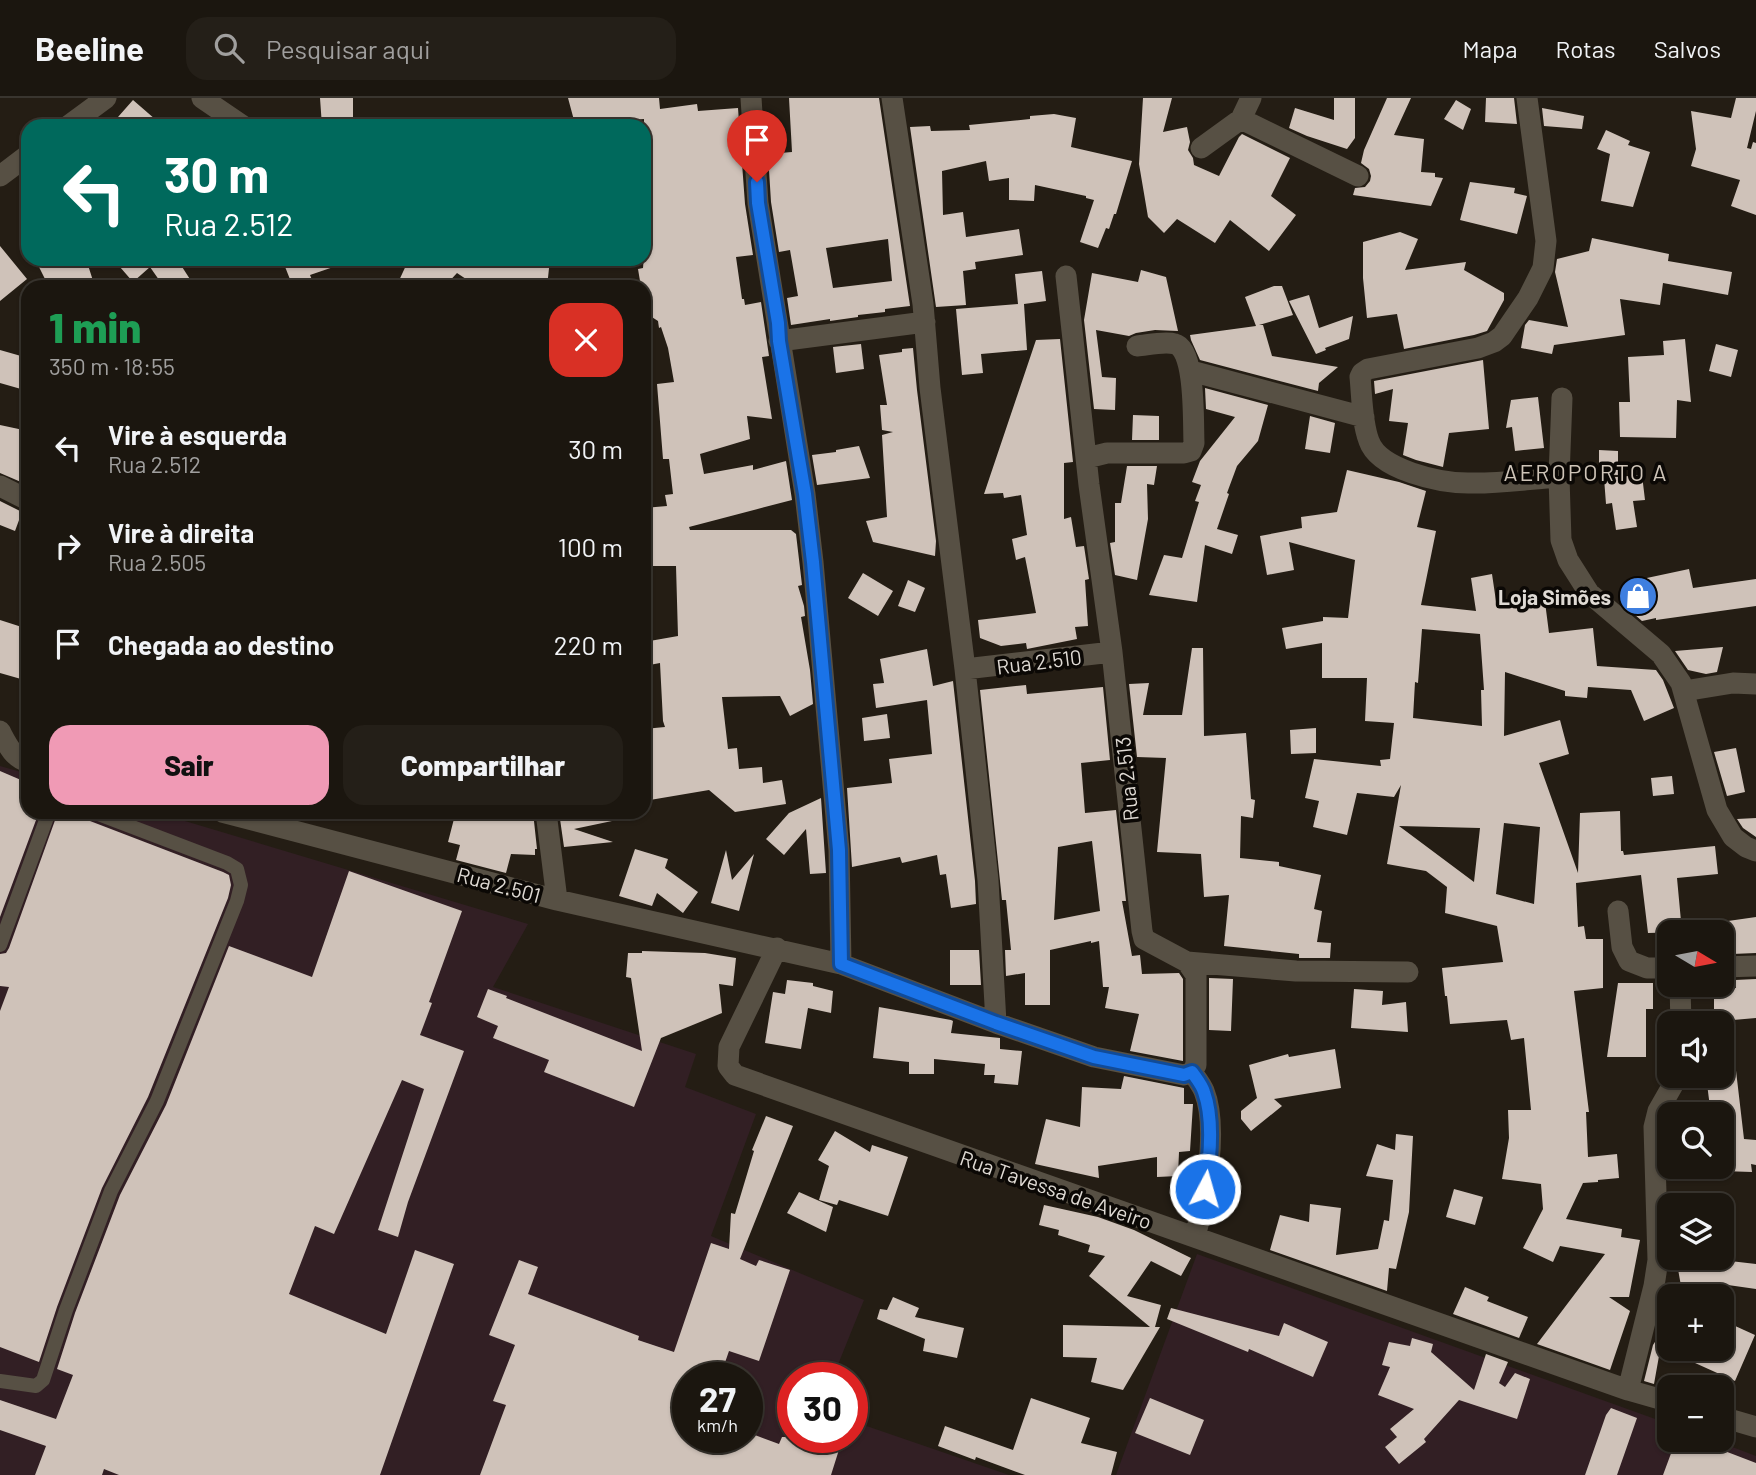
<!DOCTYPE html>
<html lang="pt">
<meta charset="utf-8">
<style>
:root{--surface:#1b160f;--page:#241f18;--text:#f1f3f6;--muted:#a09f9e;--line:#39352f;--accent:#f09ab5}
body{margin:0;font-family:Barlow,sans-serif;background:var(--page);color:var(--text);height:100vh;display:flex;flex-direction:column;font-size:26px;white-space:nowrap}
*{box-sizing:border-box;margin:0}
p{font-size:23px;color:var(--muted)}
.icon{flex:none;width:38px;height:38px;fill:none;stroke:currentColor;stroke-width:2;stroke-linecap:round;stroke-linejoin:round}
.map{position:relative;flex:1;overflow:hidden}
.sheet{position:absolute;left:21px;top:182px;width:630px;height:539px;display:flex;flex-direction:column;background:var(--surface);border-radius:21px;box-shadow:0 2px 5px #0004,0 0 0 2px var(--line)}
.sheet>*{flex:none}
.hud{position:absolute;left:21px;top:21px;width:630px;height:147px;border-radius:21px;box-shadow:0 2px 5px #0004,0 0 0 2px var(--line);background:#00695c;color:#fff;overflow:hidden}
.needle{width:46px;rotate:100deg}
.controls{position:absolute;left:1657px;top:822px;display:grid;gap:14px}
.controls a{display:grid;place-items:center;width:77px;height:77px;border-radius:14px;background:var(--surface);box-shadow:0 2px 5px #0004,0 0 0 2px var(--line);font-size:35px}
.speed{position:absolute;left:672px;top:1264px;display:flex;gap:14px;font-size:35px;font-weight:700;text-align:center}
.speed>*{display:grid;place-content:center;width:91px;height:91px;border-radius:50%;background:var(--surface);box-shadow:0 2px 5px #0004,0 0 0 2px var(--line);line-height:1}
.speed small{font-size:18px;font-weight:400}
.speed .limit{border:10px solid #d22;background:#fff;color:#111}
.pin{position:absolute;display:grid;place-items:center;width:60px;height:60px;color:#fff;margin:-72px -30px;border-radius:50% 50% 50% 0;rotate:-45deg;box-shadow:0 0 7px #0007}
.pin .icon{rotate:45deg}
.me{position:absolute;width:77px;margin:-38px;rotate:6deg;stroke-linejoin:round;filter:drop-shadow(0 0 5px #0008)}
.turn{display:flex;align-items:center;gap:24px;height:147px;padding:0 28px;font-size:32px}
.turn .icon{width:91px;height:91px;stroke-width:2.5}
.turn b{display:block;font-size:49px;line-height:60px}
.round{display:grid;place-items:center;flex:none;width:74px;height:74px;border-radius:21px;background:var(--page)}
.summary{display:flex;align-items:center;justify-content:space-between;height:119px;padding:0 28px}
h1{font-size:42px;font-weight:800;line-height:52px;color:#1e9e55}
.cta{display:flex;gap:14px;margin-top:auto;padding:14px 28px}
.cta a{flex:1;height:80px;border-radius:21px;background:var(--accent);color:#111;font-size:28px;font-weight:800;line-height:80px;text-align:center}
.cta a+a{background:var(--page);color:var(--text)}
ul{padding:0;list-style:none}
li{display:flex;align-items:center;gap:21px;height:98px;padding:0 28px}
li div{flex:1}
li b{display:block;font-size:26px}
li em{font-style:normal}
header{display:flex;align-items:center;gap:42px;box-sizing:border-box;height:98px;padding:0 35px;background:var(--surface);border-bottom:2px solid var(--line)}
header strong{font-size:33px}
nav{display:flex;gap:38px;margin-inline-start:auto;font-size:24px}
.search{width:490px;height:63px;background:var(--page);display:flex;align-items:center;gap:18px;box-sizing:border-box;padding:0 24px;border-radius:21px;color:var(--muted);font-size:26px}
.map>svg:first-child{display:block}
.commercial{fill:#321f24;fill-rule:evenodd}
.building{fill:#cfc2b9;fill-rule:evenodd}
.lines{fill:none;stroke-linecap:round;stroke-linejoin:round}
.lane{stroke:#575044;stroke-width:14}
.street{stroke:#575044;stroke-width:21}
.route-casing{stroke:#114b97;stroke-width:18}
.route{stroke:#1a73e8;stroke-width:12}
.labels{text-anchor:middle;dominant-baseline:central;stroke-width:7;stroke-linejoin:round;paint-order:stroke}
.poi-label{font-size:21px;font-weight:bold;fill:#dfdad4;stroke:#0b0805;text-anchor:end}
.street-label{font-size:21px;fill:#dfdad4;stroke:#0b0805}
.neighbourhood-label{font-size:23px;letter-spacing:2px;fill:#cec4b8;stroke:#0b0805}
</style>
<header>
<strong>Beeline</strong>
<div class="search"><svg class="icon" aria-label="search" viewBox="0 0 24 24"><circle cx="10" cy="10" r="6"/><path d="M15 15l6 6"/></svg>Pesquisar aqui</div>
<nav><a>Mapa</a><a>Rotas</a><a>Salvos</a></nav>
</header>
<div class="map">
<svg width="1756" height="1377" viewBox="0 0 1756 1377">
<rect width="100%" height="100%" fill="#241d14"/>
<path class="commercial" d="M0 668 28 676V714H155L528 826 493 889 696 956 685 989 756 1016 711 1138 864 1202 833 1279H793V1339H852V1323L1009 1377H0ZM688 1279H747V1339H688Z
M1197 1156 1669 1326 1670 1342H1714L1756 1358V1377H1116Z"/>
<path class="building" d="M320 0H353V28H322Z
M568 0H659L660 11 697 6 698 13 738 10 745 106 753 157 736 159 742 201H744L745 207 761 204 769 258 762 259 772 321 747 318 750 341 700 356 704 376 753 367V372L786 363 792 402 689 429 690 432H791L796 436 802 487 798 488 804 508 805 518 801 519 810 572 813 606 790 618 780 598 722 599 728 651 737 650 739 671 762 669 763 685 782 682 786 706 735 714 709 692 644 703V631L665 629 663 623 660 565 644 568V544L678 538 676 468H644V410L667 408 665 397 673 396 669 361H663L657 286 674 284 668 250 661 229 659 230 658 223 644 214V189H641L638 171 643 170 647 118 644 119V86H647L644 63V21L575 26Z
M789 0H879L910 208 885 211V214L858 217V219L830 223V221L791 227 787 200 798 198 790 152 779 154 771 104 768 56 792 54ZM888 141 892 183 833 190 826 150Z
M1143 0H1172L1163 34 1187 29 1190 44 1188 52 1193 60 1194 67 1219 78 1239 39 1242 36 1290 60 1271 98 1296 117 1269 153 1230 122 1215 145 1177 121 1164 135 1148 119 1139 66Z
M1334 0H1355V40L1347 51 1307 38 1289 30 1295 10 1334 22Z
M1387 0H1411L1394 37 1424 41 1421 74 1435 75V79L1443 80 1431 108 1353 97 1355 90 1365 89 1370 83 1371 78 1369 71 1361 65 1364 52Z
M1486 0H1514L1517 26 1485 24Z
M1736 0H1756V13L1747 50 1751 51 1753 44 1756 45V117L1731 108 1740 82 1691 68 1696 51 1691 13 1731 20Z
M133 2 163 28H129L118 19Z
M1456 2 1471 11 1463 32 1444 21Z
M1542 10 1584 18 1582 31 1544 28Z
M1054 16 1076 20 1071 49 1132 63 1116 116H1114L1109 131 1106 130 1098 150 1080 144 1094 102 1086 100V98L1035 87 1034 103 1009 102V80L989 83 986 63 942 73 943 117 963 114 966 139 1019 131 1023 157 975 164 976 171 963 173 966 207 936 209 910 29 930 28 931 33 970 32 969 27 1030 21V18Z
M1606 32 1630 43 1628 47 1650 54 1633 109 1601 103 1610 56 1597 51Z
M1470 84 1515 90 1514 95 1527 98 1517 136 1460 122Z
M1400 134 1418 141 1405 172 1466 164 1464 172 1504 195V202L1487 233 1474 237 1404 251 1397 216 1367 220 1363 180V144Z
M1592 140 1669 156 1668 163 1732 174 1728 197 1663 185 1660 207 1620 201 1625 237 1554 247 1552 256 1521 250 1525 227 1529 222 1568 229 1555 174 1557 161 1589 153Z
M0 148 27 181 0 203Z
M35 161H94L87 164 95 189H59L56 180 47 185Z
M113 161H159L133 184Z
M162 161H177L195 189H164L150 169Z
M282 161H348V164L310 177 315 189H293Z
M409 161H550L547 189H478L457 175 444 189H396Z
M1141 172 1166 179 1178 233 1155 232 1136 235 1129 238 1096 232 1102 279 1116 280 1115 312 1094 311 1084 222 1092 175 1138 184Z
M1042 173 1046 203 1024 206 1027 252 981 256 983 275 962 277 956 211 1018 206 1015 176Z
M1274 188H1282L1293 217 1259 227H1263L1272 258 1338 269 1319 285 1318 293 1200 262 1191 242 1190 237 1256 228 1245 199Z
M1309 197 1319 230 1353 218 1349 241 1325 250 1326 252 1316 256 1289 203Z
M1060 241 1073 364 1064 365V421L1071 419 1076 449 1084 448 1089 481 1085 482 1088 528 1075 529 1077 541 1027 551 1026 545 1001 548 980 540 978 522 1036 515 1025 459 1016 462 1012 441 1027 437 1021 397 1004 400 1003 395 984 396 1036 242Z
M1685 241 1691 304 1677 302 1676 340 1620 339 1619 304H1630L1628 259 1664 257 1663 243Z
M861 246 864 271 836 275 833 249Z
M1716 246 1738 252 1731 279 1709 273Z
M913 250 917 292 936 443 935 458 873 444 866 423 887 419 882 337 893 334 882 332 880 307H887L879 257 902 254V251Z
M0 252 28 260V293L0 285Z
M1483 262 1489 331 1449 335 1443 369 1416 362 1403 357 1408 325 1389 323 1393 291 1375 296 1374 283Z
M1205 290 1268 307 1258 343 1237 368 1227 395 1229 396 1217 431 1238 437 1232 456 1205 447 1197 504 1149 497 1164 457 1182 460 1199 404 1195 403 1201 387 1192 384 1200 363 1235 319 1206 311Z
M1538 299 1544 350 1515 353 1512 329 1506 330 1511 302Z
M1133 317 1159 318V342H1132Z
M1310 318 1335 325 1330 355 1305 351Z
M0 327 28 333V387L0 375Z
M859 348 870 380 817 387 812 357 836 354V352Z
M1599 352 1618 353V377L1599 376Z
M1127 368H1157L1154 387 1147 386 1148 421 1137 482 1115 477 1110 445 1115 444V405H1121Z
M1347 372 1399 384 1426 393 1417 429 1436 433 1421 507 1476 513 1471 480 1492 476 1497 510 1545 504 1549 535 1593 530 1597 568 1656 572 1663 582 1674 610 1644 623 1631 592 1588 589 1587 600 1565 598V593L1505 574 1504 638 1560 622 1569 656 1539 665 1578 775 1580 715 1620 713 1621 753H1623L1624 757 1715 748 1718 776 1677 780 1682 834 1648 835 1641 777 1576 785 1578 829 1584 828 1586 841H1603V890L1574 893 1589 1014H1586L1588 1059 1617 1056 1619 1080 1598 1082V1084L1583 1085 1566 1121 1622 1131 1621 1139 1640 1142 1629 1199H1609L1630 1213 1610 1272 1537 1246 1605 1156 1560 1148 1553 1164 1523 1150 1543 1111 1541 1086 1502 1081 1509 1040 1508 1012H1531L1524 940 1511 942 1507 922 1450 926 1447 898H1445L1442 870 1503 864 1497 828 1445 815 1447 789 1426 773 1387 766 1401 687 1394 699 1357 695 1347 737 1313 729 1319 703 1305 700 1314 661 1381 668 1380 662 1390 661 1394 625 1365 623 1367 580H1322V545L1286 551 1282 530 1323 523V519L1348 520 1355 462 1289 444 1294 472 1267 477 1260 438 1302 430 1301 419 1337 414ZM1422 531 1480 536 1484 592H1481L1482 628 1413 620 1415 584 1418 585ZM1504 725 1540 729 1534 806 1496 796ZM1399 728 1480 730 1474 784Z
M1642 377 1645 402 1633 403 1637 429 1616 432 1612 405 1606 406 1604 380Z
M0 403 22 414 15 433 0 427Z
M1689 471 1693 490 1756 481V508L1656 522V520L1642 523 1634 516 1628 484Z
M863 475 893 493 878 518 848 500Z
M908 482 925 490 915 514 898 508Z
M0 522 28 531V583L0 575Z
M1723 549 1717 574 1706 576 1688 572 1675 553Z
M1192 550H1203L1204 638 1246 635 1251 701 1255 702 1253 720 1241 718 1240 760 1279 764V768L1321 777 1314 811 1322 813 1317 844 1331 845 1330 860H1299V856L1224 848 1229 797 1204 799 1201 756 1157 754 1166 660 1137 659 1129 586 1149 585 1143 617H1182Z
M927 551 933 588 953 583 975 783 976 806 951 810 946 776 940 777 937 757 902 765 900 759 852 769 847 690 892 685 889 661 932 656 927 602 876 610 873 586 884 585 880 561Z
M1026 587 1027 596 1103 589 1110 662 1081 665 1085 715 1116 712 1126 803H1122L1132 858 1140 857 1142 876 1179 875 1183 881V963L1130 953 1139 916 1105 910 1109 889H1103L1099 843 1091 845V843L1050 852V907H1025V875L1006 878 1005 852H1011L1006 802H1002L980 592ZM1092 743 1100 813 1054 822 1058 749Z
M887 616 890 640 864 643 862 620Z
M1316 630V655L1291 656 1290 632Z
M1736 650 1745 694 1727 698 1714 654Z
M0 673 28 685V714H39L0 819Z
M1672 678 1674 696 1653 698 1651 680Z
M821 700 826 775 810 776 806 731 784 757 766 741 789 715Z
M58 714H84L85 719 90 723 223 774 229 777 231 787 228 800 148 999 102 1090 57 1209 39 1264 0 1249V913L9 889 0 888V856L6 855 9 850Z
M471 714H533L537 751H535V757L511 756 506 775 456 762 460 747 448 744 455 717 473 722Z
M559 714H612V723L574 731 613 744 564 749Z
M1756 720V739L1743 730 1737 721Z
M635 751 668 761 665 770 698 794 683 815 657 795 652 808 619 798Z
M726 752 732 782 754 756 739 813 711 805Z
M349 773 462 813 429 904 432 905 420 937 464 953 408 1104 398 1139 378 1132 424 991 402 982 334 1136 315 1128 289 1196 386 1236 415 1152 454 1166 380 1377H119L104 1371 102 1377H35L46 1348 0 1332V1302L56 1321 73 1277 57 1271 75 1215 120 1097 166 1007 229 848 312 879Z
M1756 819V855L1732 856 1728 823Z
M950 852H979L981 887H950Z
M642 853 705 855 736 860 733 888 719 886 722 915 661 940 634 1009 544 974 549 962 493 940 498 928 477 919 488 891 507 898 506 900 642 953 631 880 626 879 628 855H642Z
M1209 880 1233 881 1231 933 1209 932Z
M1756 881V920L1733 922V924H1714V891L1736 890 1735 882Z
M787 882 813 885V888L833 893 831 915 808 910 801 951 765 945 773 894 785 896Z
M1618 885H1653V911H1646V959H1607Z
M1354 891 1383 893 1382 907 1406 904 1408 934 1351 930Z
M879 909 951 922 953 923 951 935 1000 940V951L1022 953 1018 987 994 985 995 977H984L985 966 934 961V976H909V964L873 960Z
M1335 951 1341 990 1274 1001 1282 1008 1251 1033 1241 1021V1013L1257 1000 1249 967 1288 956 1289 959Z
M1735 964 1744 1041 1756 1042V1067L1751 1066 1752 1074 1722 1073V1017H1711L1706 978H1722V965Z
M1124 978 1184 990V1006H1193L1190 1053 1179 1054 1178 1078 1157 1079V1059L1098 1068 1099 1080 1035 1066 1046 1021 1080 1029 1082 989 1121 991Z
M766 1018 793 1028 740 1161 756 1168 759 1162 790 1172 759 1263 729 1253 720 1279H688V1339H747V1334L779 1346 782 1339H843L831 1377H480L506 1307 493 1303 515 1247 489 1237 519 1162 538 1169 528 1196 639 1238 638 1242 674 1254 711 1145 729 1151 731 1115 735 1116 754 1053 752 1052Z
M835 1033 870 1054 872 1047 908 1059 888 1118 839 1102 837 1107 819 1102 829 1068 818 1062Z
M1396 1036 1413 1038 1409 1114 1396 1171 1389 1170 1387 1193 1270 1152 1280 1117 1309 1124 1310 1106 1341 1110 1336 1157 1378 1151 1384 1122 1389 1123 1393 1082 1366 1078 1377 1046 1395 1052Z
M1454 1091 1483 1099 1475 1127 1446 1119Z
M799 1094 833 1109 826 1134 787 1115Z
M1044 1107 1098 1119 1134 1132 1191 1160 1181 1178 1151 1163 1127 1198 1161 1207 1155 1229H1160L1123 1292 1091 1284 1097 1260 1063 1259V1227L1150 1229 1089 1178 1105 1158 1088 1154 1090 1147 1058 1137 1059 1132 1039 1127Z
M1676 1160H1690L1729 1169 1730 1163 1756 1166V1191L1714 1185 1715 1199H1683Z
M1465 1189 1489 1199 1487 1203 1528 1219 1519 1240 1453 1216Z
M893 1199 919 1210 915 1219 964 1230 957 1260 923 1253 925 1241 877 1221 880 1211 887 1212Z
M1171 1210 1279 1238 1284 1225 1328 1244 1313 1279 1249 1251 1248 1254 1167 1221Z
M1722 1222 1755 1237 1735 1283 1664 1251H1722Z
M1664 1230 1654 1286 1644 1283 1653 1247Z
M1412 1240 1433 1246 1431 1254 1474 1292 1486 1256 1508 1264 1499 1285 1505 1289 1515 1275 1530 1281 1517 1321 1459 1302 1424 1341 1426 1344 1399 1366 1385 1349 1397 1339 1390 1331 1414 1311 1378 1297 1390 1269 1382 1267 1389 1244 1410 1248Z
M1031 1300 1090 1320 1081 1345 1117 1354 1111 1377H1025L976 1359 975 1362 938 1348 945 1328 1013 1352Z
M1150 1300 1204 1322 1190 1357 1135 1335Z
M1611 1310 1637 1320 1617 1377H1585L1606 1317Z
M1676 1342H1696L1756 1365V1377H1663Z"/>
<g class="lines">
<path class="lane" d="M0 847 49 714
M0 1283 36 1288 43 1282 66 1212 111 1093 157 1003 237 803 241 787 237 771 227 765 93 714"/>
<path class="street" d="M202 0 243 28
M751 0 758 105 805 396 813 464 839 752 841 866
M892 0 923 206 930 290 965 571 988 782 996 925
M1527 0 1546 143 1543 170 1528 200 1502 238 1494 244 1478 250 1368 271 1362 275 1360 279C1362 299 1362 325 1369 343 1379 372 1440 385 1468 385 1498 386 1529 381 1559 379
M1241 21 1358 78
M68 28 106 0
M1201 50 1241 21 1251 0
M0 78 28 57
M1066 178 1089 387 1112 554 1142 833 1144 841 1187 864 1196 877V967L1192 974
M779 243 925 224
M1191 273 1364 319
M1562 300 1559 379 1561 442 1568 462 1589 495 1661 556 1681 585 1717 712 1733 739 1746 749 1756 753
M1087 360 1107 355H1184L1191 353 1194 345C1193 326 1196 251 1175 246 1165 243 1148 247 1137 248
M0 388 28 402
M965 571 1112 554
M1684 593 1733 585 1756 586
M0 633C7 646 13 660 28 664
M222 714 557 802 841 866 996 925 1094 959 1184 977 1192 974
M546 714 557 802
M1618 813 1622 849 1629 863 1647 870H1670
M777 850 729 949 728 968 735 977 1628 1292 1670 1304
M1187 864 1296 873 1408 874
M1722 869 1756 868
M1680 887 1681 926
M1192 974C1196 980 1201 986 1204 993 1219 1030 1205 1102 1195 1139
M1628 1292 1654 1188 1658 1162 1654 1029 1658 1013 1678 978
M1722 1319 1756 1329"/>
</g>
<g class="lines">
<defs>
<path id="route" d="M757 84 758 105 778 225 779 243 805 396 813 464 839 752 841 866 996 925 1094 959 1184 977 1192 974C1196 980 1202 987 1204 994 1214 1022 1210 1061 1205 1091"/>
</defs>
<use href="#route" class="route-casing"/>
<use href="#route" class="route"/>
</g>
<defs>
<symbol id="shop-disc" viewBox="-11 -11 22 22"><circle r="9.5" fill="#3f7fe0" stroke="#0b0805"/><path d="M-5-2.5h2.3a2.7 3.5 0 0 1 5.4 0H5L5.5 6h-11ZM-1.5-2.5h3a1.5 2.3 0 0 0-3 0Z" fill="#fff"/></symbol>
</defs>
<g fill-rule="evenodd">
<use href="#shop-disc" x="1616" y="476" width="44" height="44"/>
</g>
<g class="labels">
<g class="poi-label">
<text x="1611" y="498">Loja Simões</text>
</g>
<g class="street-label">
<text transform="translate(1039 563) rotate(-7)">Rua 2.510</text>
<text transform="translate(1126 681) rotate(-96)">Rua 2.513</text>
<text transform="translate(499 786) rotate(15)">Rua 2.501</text>
<text transform="translate(1056 1091) rotate(19)">Rua Tavessa de Aveiro</text>
</g>
<g class="neighbourhood-label">
<text x="1586" y="374">AEROPORTO A</text>
</g>
</g>
</svg>
<div class="controls">
<a><svg class="needle" viewBox="-14 -14 28 28"><path d="M0-13l5 13h-10z" fill="#e53935"/><path d="M0 13l5-13h-10z" fill="#a09f9e"/></svg></a>
<a><svg class="icon" aria-label="sound" viewBox="0 0 24 24"><path d="M4 9h4l5-4v14l-5-4H4zM17 9q2 3 0 6"/></svg></a>
<a><svg class="icon" aria-label="search" viewBox="0 0 24 24"><circle cx="10" cy="10" r="6"/><path d="M15 15l6 6"/></svg></a>
<a><svg class="icon" aria-label="layers" viewBox="0 0 24 24"><path d="M12 4l9 5-9 5-9-5zM3 14l9 5 9-5"/></svg></a>
<a>+</a>
<a>−</a>
</div>
<div class="speed"><div>27<small>km/h</small></div><div class="limit">30</div></div>
<div class="pin" style="left:757px;top:84px;background:#d93025"><svg class="icon" aria-label="arrive" viewBox="0 0 24 24"><path d="M6 21V4h12l-3 4 3 4H6"/></svg></div>
<svg class="me" style="left:1205px;top:1091px" viewBox="-20 -20 40 40"><circle r="17" fill="#1a73e8" stroke="#fff" stroke-width="3"/><path d="M0-11L8 9 0 5-8 9z" fill="#fff"/></svg>
<div class="hud">
<div class="turn"><svg class="icon" aria-label="left" viewBox="0 0 24 24"><path d="M17 20v-9H6M10 6l-5 5 5 5"/></svg><div><b>30 m</b>Rua 2.512</div></div>
</div>
<section class="sheet">
<div class="summary"><div><h1>1 min</h1><p>350 m · 18:55</p></div><a class="round" style="background:#d93025;color:#fff"><svg class="icon" aria-label="close" viewBox="0 0 24 24"><path d="M6 6l12 12M18 6L6 18"/></svg></a></div>
<ul>
<li><svg class="icon" aria-label="left" viewBox="0 0 24 24"><path d="M17 20v-9H6M10 6l-5 5 5 5"/></svg><div><b>Vire à esquerda</b><p>Rua 2.512</p></div><em>30 m</em></li>
<li><svg class="icon" aria-label="right" viewBox="0 0 24 24"><path d="M7 20v-9h11M14 6l5 5-5 5"/></svg><div><b>Vire à direita</b><p>Rua 2.505</p></div><em>100 m</em></li>
<li><svg class="icon" aria-label="arrive" viewBox="0 0 24 24"><path d="M6 21V4h12l-3 4 3 4H6"/></svg><div><b>Chegada ao destino</b></div><em>220 m</em></li>
</ul>
<div class="cta"><a>Sair</a><a>Compartilhar</a></div>
</section>
</div>
